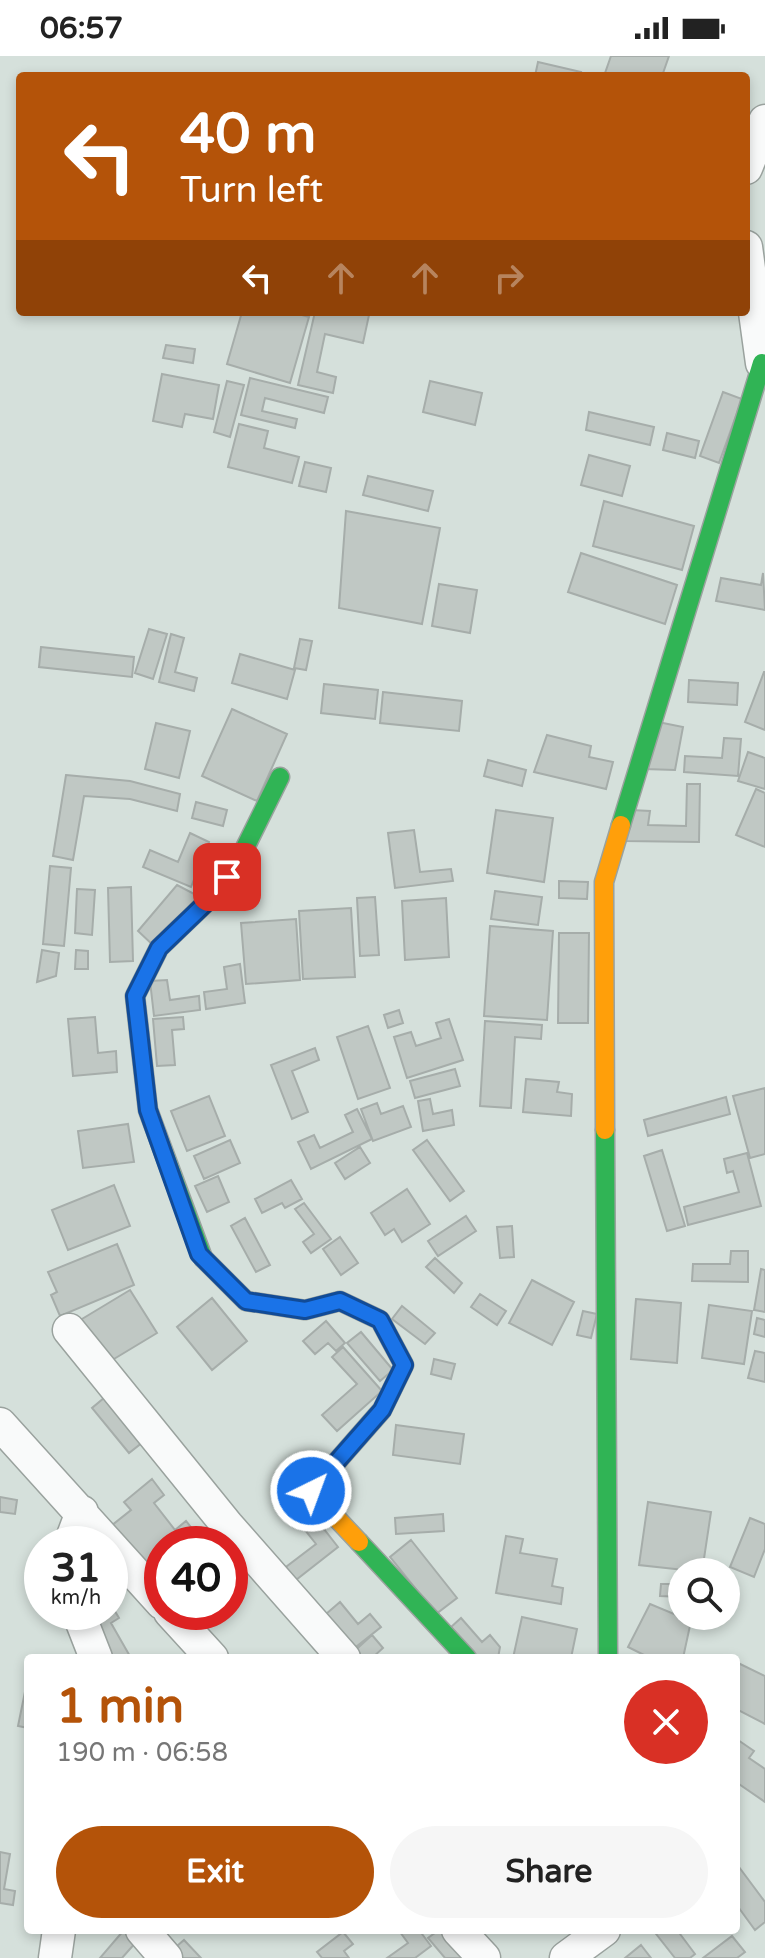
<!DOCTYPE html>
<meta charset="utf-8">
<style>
:root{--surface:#fff;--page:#f6f6f6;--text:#222;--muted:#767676;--accent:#b45309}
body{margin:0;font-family:"Varela Round",sans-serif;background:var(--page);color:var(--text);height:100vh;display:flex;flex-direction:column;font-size:30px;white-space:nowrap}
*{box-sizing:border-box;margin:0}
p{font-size:26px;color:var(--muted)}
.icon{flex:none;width:44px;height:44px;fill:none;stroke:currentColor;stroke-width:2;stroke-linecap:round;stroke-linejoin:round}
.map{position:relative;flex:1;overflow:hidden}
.panel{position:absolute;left:24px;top:1598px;width:716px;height:280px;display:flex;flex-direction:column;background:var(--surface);border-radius:8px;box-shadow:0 4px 12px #0003}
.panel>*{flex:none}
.hud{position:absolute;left:16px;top:16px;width:734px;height:244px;border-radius:8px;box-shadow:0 4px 12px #0003;background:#b45309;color:#fff;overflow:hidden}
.fabs{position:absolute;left:668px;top:1502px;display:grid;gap:16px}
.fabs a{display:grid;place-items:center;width:72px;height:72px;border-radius:50%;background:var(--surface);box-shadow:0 4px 12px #0003;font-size:40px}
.speed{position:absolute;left:24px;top:1470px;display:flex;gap:16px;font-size:40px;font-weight:700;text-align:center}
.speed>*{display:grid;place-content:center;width:104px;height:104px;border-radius:50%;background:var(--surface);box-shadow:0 4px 12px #0003;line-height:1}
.speed small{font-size:20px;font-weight:400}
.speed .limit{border:12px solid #d22;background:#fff;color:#111}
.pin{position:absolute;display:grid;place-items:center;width:68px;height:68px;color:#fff;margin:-34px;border-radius:16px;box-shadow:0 4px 12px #0006}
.me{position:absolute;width:88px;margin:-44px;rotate:42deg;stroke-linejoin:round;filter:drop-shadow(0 0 6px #0008)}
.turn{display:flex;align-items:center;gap:28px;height:168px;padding:0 32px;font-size:36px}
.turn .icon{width:104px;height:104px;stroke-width:2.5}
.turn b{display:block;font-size:56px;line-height:68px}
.lanes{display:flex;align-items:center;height:76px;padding:0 32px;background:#0003;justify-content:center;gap:40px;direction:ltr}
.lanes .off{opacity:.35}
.round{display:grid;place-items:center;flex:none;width:84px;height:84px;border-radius:42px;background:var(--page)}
.summary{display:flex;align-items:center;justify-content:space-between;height:136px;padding:0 32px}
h1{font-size:48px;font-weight:700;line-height:60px;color:var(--accent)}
.cta{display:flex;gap:16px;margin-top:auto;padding:16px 32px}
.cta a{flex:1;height:92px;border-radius:48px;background:var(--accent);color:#fff;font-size:32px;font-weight:700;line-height:92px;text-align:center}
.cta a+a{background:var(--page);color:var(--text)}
.status{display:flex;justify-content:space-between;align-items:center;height:56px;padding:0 40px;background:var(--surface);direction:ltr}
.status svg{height:22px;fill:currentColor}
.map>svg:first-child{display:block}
.building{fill:#c0c8c4;stroke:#a6adaa;stroke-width:2}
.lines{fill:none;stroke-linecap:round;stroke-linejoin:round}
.street-casing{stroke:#9aa29e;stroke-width:35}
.fast-casing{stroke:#9aa29e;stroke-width:21}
.slow-casing{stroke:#9aa29e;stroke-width:21}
.street{stroke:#f9fafa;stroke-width:32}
.fast{stroke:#30b455;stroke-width:18}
.slow{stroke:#ff9f0a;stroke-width:18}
.route-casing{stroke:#114b97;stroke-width:20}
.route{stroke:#1a73e8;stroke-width:14}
</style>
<div class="status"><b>06:57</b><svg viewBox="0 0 49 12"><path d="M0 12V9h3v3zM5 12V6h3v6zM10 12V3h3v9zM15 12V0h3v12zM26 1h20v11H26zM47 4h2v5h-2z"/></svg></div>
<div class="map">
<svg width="765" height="1902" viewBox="0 0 765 1902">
<rect width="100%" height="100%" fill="#d5e0db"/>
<path class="building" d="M611 0H669L662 20H604Z
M538 6 581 16 580 20H535Z
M242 256H291L309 261 290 327 227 308Z
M315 256 369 259 363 287 325 278 317 316 336 321 333 337 298 329Z
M166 289 195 293 193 307 163 302Z
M162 318 219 329 213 363 185 358 182 371 153 365Z
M250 322 328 341 324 357 265 342 262 355 297 363 295 372 241 359Z
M227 325 244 329 230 381 214 376Z
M430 325 482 337 475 369 423 356Z
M723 336 742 343 719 407 700 400Z
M589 356 654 371 650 389 586 374Z
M239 368 268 375 264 392 299 401 292 427 228 411Z
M667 377 699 385 695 402 663 394Z
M589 399 630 410 622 440 581 429Z
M305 406 331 412 326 436 299 430Z
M368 420 433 435 428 455 363 439Z
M604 445 694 470 682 514 593 490Z
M346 455 440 472 422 568 339 552Z
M581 497 677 529 665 568 568 536Z
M763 517 765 554 716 545 721 522 761 529Z
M439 528 477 534 470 577 432 570Z
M149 573 167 578 153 623 135 617Z
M171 578 184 582 175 616 197 622 194 635 159 626Z
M300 583 312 585 306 614 294 612Z
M41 591 134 601 132 621 39 611Z
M240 598 295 614 287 643 232 627Z
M764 616H765V674L745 666Z
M689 624 738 627 737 649 688 646Z
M324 628 378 634 375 663 321 657Z
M383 636 462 645 459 675 380 667Z
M232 653 287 678 257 745 202 720Z
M658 666 683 671 675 714 645 713Z
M156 667 190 675 179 722 145 713Z
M547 679 591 690 589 701 613 706 606 733 534 716Z
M724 682 741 683 738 720 684 716 685 700 722 702Z
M748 696 765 702V733L738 725Z
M488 704 526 714 522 730 484 720Z
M66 719 130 725 180 738 177 755 130 743 84 740 73 804 53 800Z
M687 728H700L699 786 625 785 631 754 650 755 648 769 686 770Z
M756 733 765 737V791L736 779Z
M196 746 227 754 223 770 192 762Z
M496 754 553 762 544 826 487 817Z
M414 774 420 816 451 813 453 825 395 832 388 777Z
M190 777 209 786 191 831 143 811 150 794 178 806Z
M50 810 71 812 64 890 43 888Z
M559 825 588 826 587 843 559 842Z
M177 829 200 841 155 891 138 875Z
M131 831 133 905 110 906 108 832Z
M77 833 95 834 92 879 75 877Z
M495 835 542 841 538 869 491 863Z
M375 841 379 899 360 900 357 842Z
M446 842 449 901 405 904 402 845Z
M351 852 355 921 303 923 299 855Z
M296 863 300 924 246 928 241 867Z
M490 870 553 875 547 964 484 960Z
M559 877H589L588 967H558Z
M42 894 59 897 56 920 37 926Z
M76 894 88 895V913H75Z
M240 908 245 947 206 953 204 936 227 933 224 911Z
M167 924 170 944 199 940 200 954 154 960 150 925Z
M399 954 403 967 388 972 384 959Z
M95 961 98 997 116 995 117 1016 73 1020 68 963Z
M183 961 184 973 172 974 175 1009 157 1010 153 963Z
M449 963 463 1004 407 1022 394 981 411 976 416 990 441 982 436 967Z
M485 965 542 969 541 983 515 981 511 1052 480 1050Z
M368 970 390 1032 358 1043 337 981Z
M315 992 319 1004 292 1015 308 1056 292 1063 271 1009Z
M455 1013 460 1030 415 1042 410 1025Z
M526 1023 559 1026 557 1036 572 1038 571 1060 523 1056Z
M765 1032V1098L750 1102 733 1040Z
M209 1040 225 1080 187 1095 171 1055Z
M726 1041 730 1058 648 1080 644 1064Z
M430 1043 433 1058 452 1054 454 1069 423 1075 418 1045Z
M377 1047 381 1058 403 1050 411 1071 373 1085 361 1053Z
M357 1053 372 1083 311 1113 298 1086 314 1079 320 1092 353 1076 345 1059Z
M128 1068 134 1106 83 1112 78 1075Z
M230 1084 240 1107 204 1123 194 1100Z
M427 1084 464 1135 450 1145 413 1094Z
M360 1091 370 1107 345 1123 335 1107Z
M662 1094 685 1170 667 1175 644 1100Z
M747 1097 761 1150 688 1169 684 1151 739 1136 733 1115 727 1117 724 1103Z
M218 1120 229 1146 207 1156 195 1130Z
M291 1124 302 1143 285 1152 282 1147 262 1157 255 1143Z
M114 1129 130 1170 68 1194 52 1154Z
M407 1133 430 1168 402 1186 394 1173 385 1179 371 1157Z
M304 1147 331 1183 311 1197 303 1186 314 1178 295 1153Z
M466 1160 476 1175 438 1200 428 1185Z
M245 1162 270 1209 256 1216 231 1170Z
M512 1170 514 1201 500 1202 497 1171Z
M340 1181 358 1207 341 1219 323 1193Z
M117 1188 134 1229 60 1260 51 1239 57 1236 48 1216Z
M731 1195H748V1226L692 1225 693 1208H730Z
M435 1202 462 1227 454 1237 426 1211Z
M761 1213 765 1214V1256L754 1254Z
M532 1224 574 1246 552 1289 509 1267Z
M130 1234 157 1277 104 1309 77 1266Z
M480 1238 506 1255 497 1269 471 1251Z
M212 1242 247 1285 212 1314 177 1271Z
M636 1243 681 1247 677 1307 631 1303Z
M709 1249 752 1255 744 1308 702 1302Z
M402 1250 435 1277 425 1288 392 1263Z
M583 1255 597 1258 591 1282 577 1279Z
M757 1262 765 1264V1281L754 1278Z
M326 1265 345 1287 336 1295 328 1287 315 1298 303 1285Z
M361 1276 393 1314 380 1325 347 1287Z
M343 1291 382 1335 337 1375 322 1359 357 1328 332 1301Z
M755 1295 765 1297V1326L748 1322Z
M434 1303 455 1308 451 1323 431 1318Z
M110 1337 148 1382 129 1397 92 1352Z
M396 1369 464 1378 460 1408 393 1399Z
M152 1423 164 1439 154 1447 175 1474 186 1465 198 1480 188 1488H162V1517L154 1523 111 1470 131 1454 124 1446Z
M295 1436 338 1491 287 1531 278 1517 316 1488 282 1445Z
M0 1441 17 1444 15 1458 0 1456Z
M648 1446 711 1456 702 1516 639 1509Z
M443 1458 444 1475 396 1478 395 1462Z
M750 1462 765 1468V1493L754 1521 730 1511Z
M506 1480 523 1483 520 1497 557 1503 552 1530 563 1532 561 1548 496 1537Z
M411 1484 457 1542 436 1558 390 1501Z
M661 1528H682V1541L660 1540Z
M340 1546 358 1568 370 1558 381 1571 347 1598 319 1564Z
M110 1547 119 1562 111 1567 131 1602H110L86 1556H110Z
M650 1548 691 1565 683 1602H650L628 1591Z
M522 1561 577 1573 571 1602H513Z
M461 1562 482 1586 490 1579 500 1591 498 1602H477L451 1571Z
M372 1579 383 1592 372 1602H351L349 1600Z
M736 1606 765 1620V1668L736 1653Z
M27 1626H28V1672L18 1670Z
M738 1684 754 1695 749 1702 765 1713V1746L736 1726Z
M0 1796 10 1798 4 1833 15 1835 13 1849 0 1847Z
M736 1807 765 1846V1866L755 1874 736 1848Z
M124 1874 137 1885 122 1902H100Z
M403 1874H419L431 1890 415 1902H387L408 1887 400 1876Z
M439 1874H443L466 1902H445L428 1882Z
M653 1874H677L695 1898 690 1902H675Z
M343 1876 353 1888 344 1895 349 1902H322L317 1896Z
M732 1880 745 1896 737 1902H703Z
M184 1884 201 1902H175L170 1896Z
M641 1889 651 1902H625Z"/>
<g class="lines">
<defs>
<path id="street" d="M746 112 765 65
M746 191 762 307 765 310
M69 1274 227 1469 344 1602
M0 1368 162 1547
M70 1488 82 1456
M78 1556 96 1602
M170 1556 212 1602
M142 1874 166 1902
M458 1874 484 1902
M55 1902 59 1874
M566 1902 604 1874"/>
<path id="fast" d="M621 769 762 307
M605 1074 608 1602
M203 1202 148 1054 135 940 159 892 212 841 241 800 280 721
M359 1486 467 1602"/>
<path id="slow" d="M605 1074 604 826 621 769
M203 1202 246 1245 305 1254 340 1245 380 1264 404 1309 382 1354 311 1435 359 1486"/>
</defs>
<use href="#street" class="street-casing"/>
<use href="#fast" class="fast-casing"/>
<use href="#slow" class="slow-casing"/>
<use href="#street" class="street"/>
<use href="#fast" class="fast"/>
<use href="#slow" class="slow"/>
</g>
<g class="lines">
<defs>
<path id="route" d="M227 821 212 841 159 892 135 940 148 1054 199 1198 246 1245 305 1254 340 1245 380 1264 404 1309 382 1354 311 1435"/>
</defs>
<use href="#route" class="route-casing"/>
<use href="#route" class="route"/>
</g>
</svg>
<div class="fabs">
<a><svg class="icon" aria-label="search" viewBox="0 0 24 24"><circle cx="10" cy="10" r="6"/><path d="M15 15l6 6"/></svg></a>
</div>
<div class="speed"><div>31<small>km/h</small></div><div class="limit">40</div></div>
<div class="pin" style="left:227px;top:821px;background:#d93025"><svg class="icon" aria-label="arrive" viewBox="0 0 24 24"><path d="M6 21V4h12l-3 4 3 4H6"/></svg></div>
<svg class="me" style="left:311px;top:1435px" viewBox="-20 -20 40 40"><circle r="17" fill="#1a73e8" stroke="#fff" stroke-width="3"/><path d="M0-11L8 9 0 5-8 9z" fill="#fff"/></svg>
<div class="hud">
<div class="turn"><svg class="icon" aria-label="left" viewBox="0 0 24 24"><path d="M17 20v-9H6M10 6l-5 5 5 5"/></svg><div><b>40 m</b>Turn left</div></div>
<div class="lanes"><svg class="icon" aria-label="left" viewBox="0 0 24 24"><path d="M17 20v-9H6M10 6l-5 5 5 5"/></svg><svg class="icon off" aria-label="ahead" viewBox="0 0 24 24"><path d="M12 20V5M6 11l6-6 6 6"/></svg><svg class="icon off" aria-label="ahead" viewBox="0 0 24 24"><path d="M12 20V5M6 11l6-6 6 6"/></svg><svg class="icon off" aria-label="right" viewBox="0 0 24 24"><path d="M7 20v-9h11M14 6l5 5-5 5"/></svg></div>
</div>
<section class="panel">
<div class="summary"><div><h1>1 min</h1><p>190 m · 06:58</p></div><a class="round" style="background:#d93025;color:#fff"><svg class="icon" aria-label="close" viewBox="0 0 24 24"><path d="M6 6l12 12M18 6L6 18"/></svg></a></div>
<div class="cta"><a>Exit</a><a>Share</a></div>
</section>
</div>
